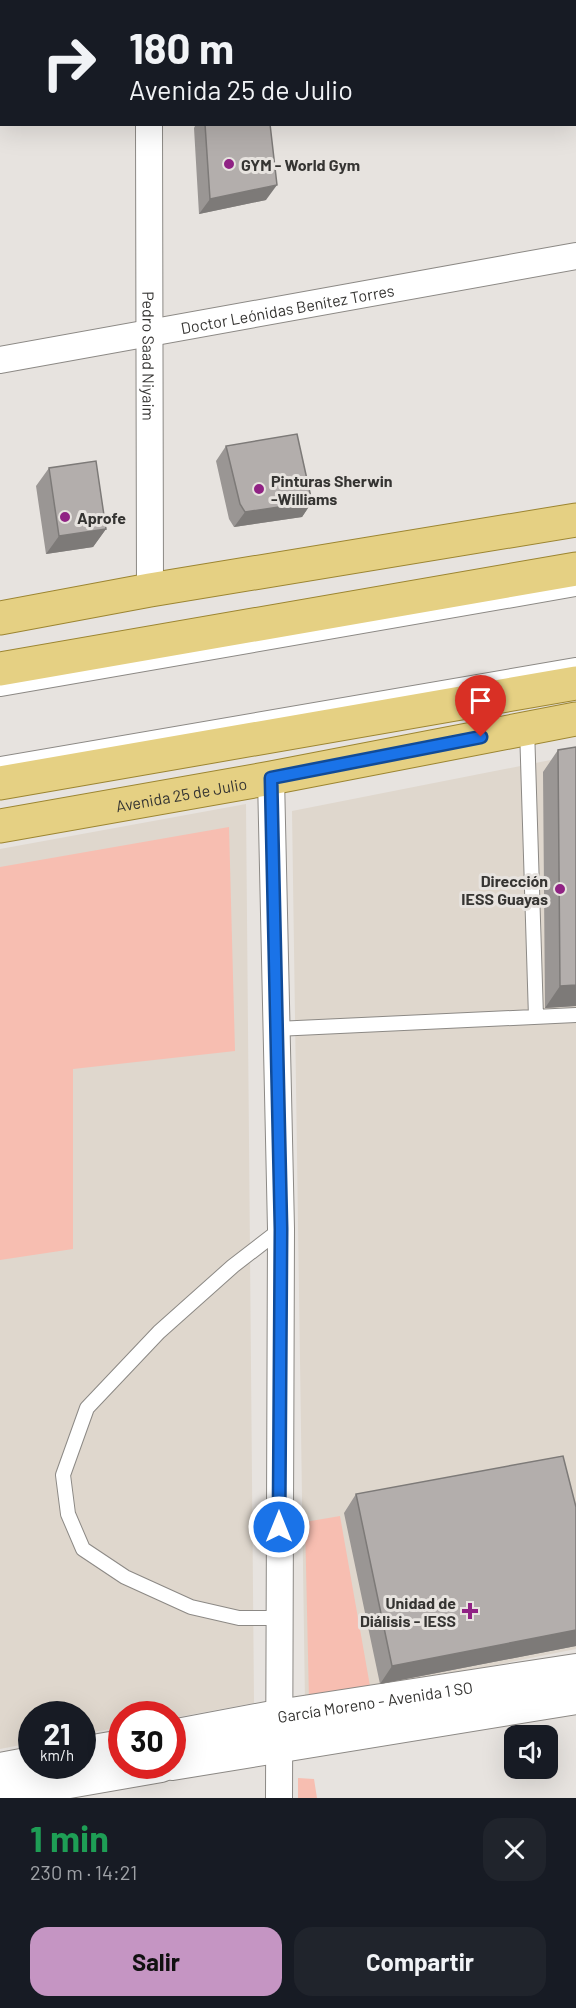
<!DOCTYPE html>
<html lang="es">
<meta charset="utf-8">
<style>
:root{--surface:#171b24;--page:#20242c;--text:#f1f3f6;--muted:#9ea1a6;--accent:#c595c3}
body{margin:0;font-family:Barlow,sans-serif;background:var(--page);color:var(--text);height:100vh;display:flex;flex-direction:column;font-size:22px;white-space:nowrap}
*{box-sizing:border-box;margin:0}
p{font-size:20px;color:var(--muted)}
.icon{flex:none;width:33px;height:33px;fill:none;stroke:currentColor;stroke-width:2;stroke-linecap:round;stroke-linejoin:round}
.map{position:relative;height:1798px;overflow:hidden}
.details{display:flex;flex-direction:column;background:var(--surface);flex:1}
.details>*{flex:none}
.guide{position:absolute;left:0px;top:0px;width:576px;height:126px;box-shadow:0 6px 24px #0002;background:#171b24;color:var(--text);overflow:hidden}
.tools{position:absolute;left:504px;top:1725px;display:grid;gap:12px}
.tools a{display:grid;place-items:center;width:54px;height:54px;border-radius:12px;background:var(--surface);box-shadow:0 6px 24px #0002;font-size:30px}
.speed{position:absolute;left:18px;top:1701px;display:flex;gap:12px;font-size:30px;font-weight:700;text-align:center}
.speed>*{display:grid;place-content:center;width:78px;height:78px;border-radius:50%;background:var(--surface);box-shadow:0 6px 24px #0002;line-height:1}
.speed small{font-size:15px;font-weight:400}
.speed .limit{border:9px solid #d22;background:#fff;color:#111}
.pin{position:absolute;display:grid;place-items:center;width:51px;height:51px;color:#fff;margin:-62px -26px;border-radius:50% 50% 50% 0;rotate:-45deg;box-shadow:0 0 6px #0007}
.pin .icon{rotate:45deg}
.me{position:absolute;width:66px;margin:-33px;rotate:0deg;stroke-linejoin:round;filter:drop-shadow(0 0 4px #0008)}
.turn{display:flex;align-items:center;gap:21px;height:126px;padding:0 30px;font-size:27px}
.turn .icon{width:78px;height:78px;stroke-width:2.5}
.turn b{display:block;font-size:42px;line-height:51px}
.round{display:grid;place-items:center;flex:none;width:63px;height:63px;border-radius:18px;background:var(--page)}
.summary{display:flex;align-items:center;justify-content:space-between;height:102px;padding:0 30px}
h1{font-size:36px;font-weight:700;line-height:45px;color:#1e9e55}
.button{display:flex;gap:12px;margin-top:auto;padding:12px 30px}
.button a{flex:1;height:69px;border-radius:18px;background:var(--accent);color:#111;font-size:24px;font-weight:700;line-height:69px;text-align:center}
.button a+a{background:var(--page);color:var(--text)}
.map>svg:first-child{display:block}
.built{fill:#dfd7cd}
.green{fill:#f7beb1}
.lines{fill:none;stroke-linecap:round;stroke-linejoin:round}
.service-casing{stroke:#8c8985;stroke-width:16}
.minor-casing{stroke:#8c8985;stroke-width:28}
.tertiary-casing{stroke:#8c8985;stroke-width:34}
.primary-casing{stroke:#9c8531;stroke-width:35}
.service{stroke:#fff;stroke-width:14}
.minor{stroke:#fff;stroke-width:26}
.tertiary{stroke:#fff;stroke-width:32}
.primary{stroke:#e5d083;stroke-width:33}
.wall{fill:#9a9694}
.shaded-wall{fill:#7d7a78}
.building{fill:#b3aeac;stroke:#7d7a78;stroke-width:1.5}
.route-casing{stroke:#114b97;stroke-width:15}
.route{stroke:#1a73e8;stroke-width:10}
.poi-dot{fill:#902284;stroke:#e7e3df;stroke-width:2}
.labels{text-anchor:middle;dominant-baseline:central;stroke-width:6;stroke-linejoin:round;paint-order:stroke}
.poi-label{font-size:16px;font-weight:bold;fill:#353432;stroke:#e7e3df;text-anchor:start}
.street-label{font-size:16px;fill:#353432;stroke:#e7e3df}
</style>
<div class="map">
<svg width="576" height="1798" viewBox="0 0 576 1798">
<rect width="100%" height="100%" fill="#e7e3df"/>
<path class="built" d="M576 755V1649L305 1703 292 811Z
M246 804 254 1703 173 1718 172 1714H122L121 1727 83 1734 82 1714H32L31 1743 0 1749V849Z"/>
<path class="green" d="M229 827 235 1051 73 1069V1249L0 1260V867Z
M340 1516 370 1686 309 1700 305 1522Z
M298 1778 314 1779 317 1798H298Z"/>
<g class="lines">
<defs>
<path id="service" d="M0 689 576 589
M527 728 536 1017
M0 764 576 665
M276 1029 576 1015
M279 1618H239L191 1607 125 1577 83 1549 68 1514 63 1475 87 1408 159 1332 233 1266 281 1229"/>
<g id="minor">
<path d="M149 0V2"/>
<path d="M499 0V2"/>
<path d="M574 4H576"/>
<path d="M0 110 2 109"/>
<path id="s1" d="M149 124 150 590"/>
<path id="s2" d="M0 360 576 256"/>
<path d="M271 778 281 1229 279 1798"/>
</g>
<g id="tertiary">
<path id="s3" d="M172 1736 278 1716 576 1670"/>
<path d="M82 1753 122 1746"/>
<path d="M172 1764 576 1698"/>
<path d="M0 1769 32 1763"/>
<path d="M0 1794 161 1766"/>
</g>
<g id="primary">
<path d="M0 618 150 590 576 520"/>
<path d="M0 669 576 569"/>
<path d="M0 783 576 683"/>
<path id="s4" d="M0 826 271 778 576 719"/>
</g>
</defs>
<use href="#service" class="service-casing"/>
<use href="#minor" class="minor-casing"/>
<use href="#tertiary" class="tertiary-casing"/>
<use href="#primary" class="primary-casing"/>
<use href="#service" class="service"/>
<use href="#minor" class="minor"/>
<use href="#tertiary" class="tertiary"/>
<use href="#primary" class="primary"/>
</g>
<path class="wall" d="M0 0H55V2H2V21H0Z
M196 124H270L266 200 199 214 194 128Z
M226 446 312 502 302 517 234 527 229 519 216 461Z
M49 468 106 529 93 547 46 554 36 486Z
M576 747V1006L545 1008 543 772 558 750Z
M356 1494 576 1507V1646L380 1684 344 1513Z"/>
<path class="shaded-wall" d="M2 12V21H0V14Z
M277 185 266 200 199 214 210 199Z
M312 502 302 517 234 527 245 512Z
M106 529 93 547 46 554 59 536Z
M576 985V1006L545 1008 560 986Z
M576 1630V1646L380 1684 392 1666Z"/>
<path class="building" d="M3 0H55V2H3Z
M205 124H270L277 185 210 199Z
M297 434 312 502 245 512 240 504 226 446Z
M96 461 106 529 59 536 49 468Z
M576 747V985L560 986 558 750Z
M563 1456 576 1507V1630L392 1666 356 1494Z"/>
<g class="lines">
<defs>
<path id="route" d="M279 1527 281 1229 271 778 481 737"/>
</defs>
<use href="#route" class="route-casing"/>
<use href="#route" class="route"/>
</g>
<g class="poi-dot">
<circle cx="229" cy="164" r="6"/>
<circle cx="259" cy="489" r="6"/>
<circle cx="65" cy="517" r="6"/>
<circle cx="560" cy="889" r="6"/>
<path d="M467 1602h6v6h6v6h-6v6h-6v-6h-6v-6h6z"/>
</g>
<g class="labels">
<g class="poi-label">
<text x="241" y="164">GYM - World Gym</text>
<text x="271" y="480">Pinturas Sherwin<tspan x="271" dy="18">-Williams</tspan></text>
<text x="77" y="517">Aprofe</text>
<text x="548" y="880" text-anchor="end">Dirección<tspan x="548" dy="18">IESS Guayas</tspan></text>
<text x="456" y="1602" text-anchor="end">Unidad de<tspan x="456" dy="18">Diálisis - IESS</tspan></text>
</g>
<g class="street-label">
<text stroke="none"><textPath href="#s2" startOffset="292">Doctor Leónidas Benítez Torres</textPath></text>
<text stroke="none"><textPath href="#s1" startOffset="232">Pedro Saad Niyaim</textPath></text>
<text stroke="none"><textPath href="#s4" startOffset="184">Avenida 25 de Julio</textPath></text>
<text stroke="none"><textPath href="#s3" startOffset="206">García Moreno - Avenida 1 SO</textPath></text>
</g>
</g>
</svg>
<div class="tools">
<a><svg class="icon" aria-label="sound" viewBox="0 0 24 24"><path d="M4 9h4l5-4v14l-5-4H4zM17 9q2 3 0 6"/></svg></a>
</div>
<div class="speed"><div>21<small>km/h</small></div><div class="limit">30</div></div>
<div class="pin" style="left:481px;top:737px;background:#d93025"><svg class="icon" aria-label="arrive" viewBox="0 0 24 24"><path d="M6 21V4h12l-3 4 3 4H6"/></svg></div>
<svg class="me" style="left:279px;top:1527px" viewBox="-20 -20 40 40"><circle r="17" fill="#1a73e8" stroke="#fff" stroke-width="3"/><path d="M0-11L8 9 0 5-8 9z" fill="#fff"/></svg>
<div class="guide">
<div class="turn"><svg class="icon" aria-label="right" viewBox="0 0 24 24"><path d="M7 20v-9h11M14 6l5 5-5 5"/></svg><div><b>180 m</b>Avenida 25 de Julio</div></div>
</div>
</div>
<section class="details">
<div class="summary"><div><h1>1 min</h1><p>230 m · 14:21</p></div><a class="round"><svg class="icon" aria-label="close" viewBox="0 0 24 24"><path d="M6 6l12 12M18 6L6 18"/></svg></a></div>
<div class="button"><a>Salir</a><a>Compartir</a></div>
</section>
